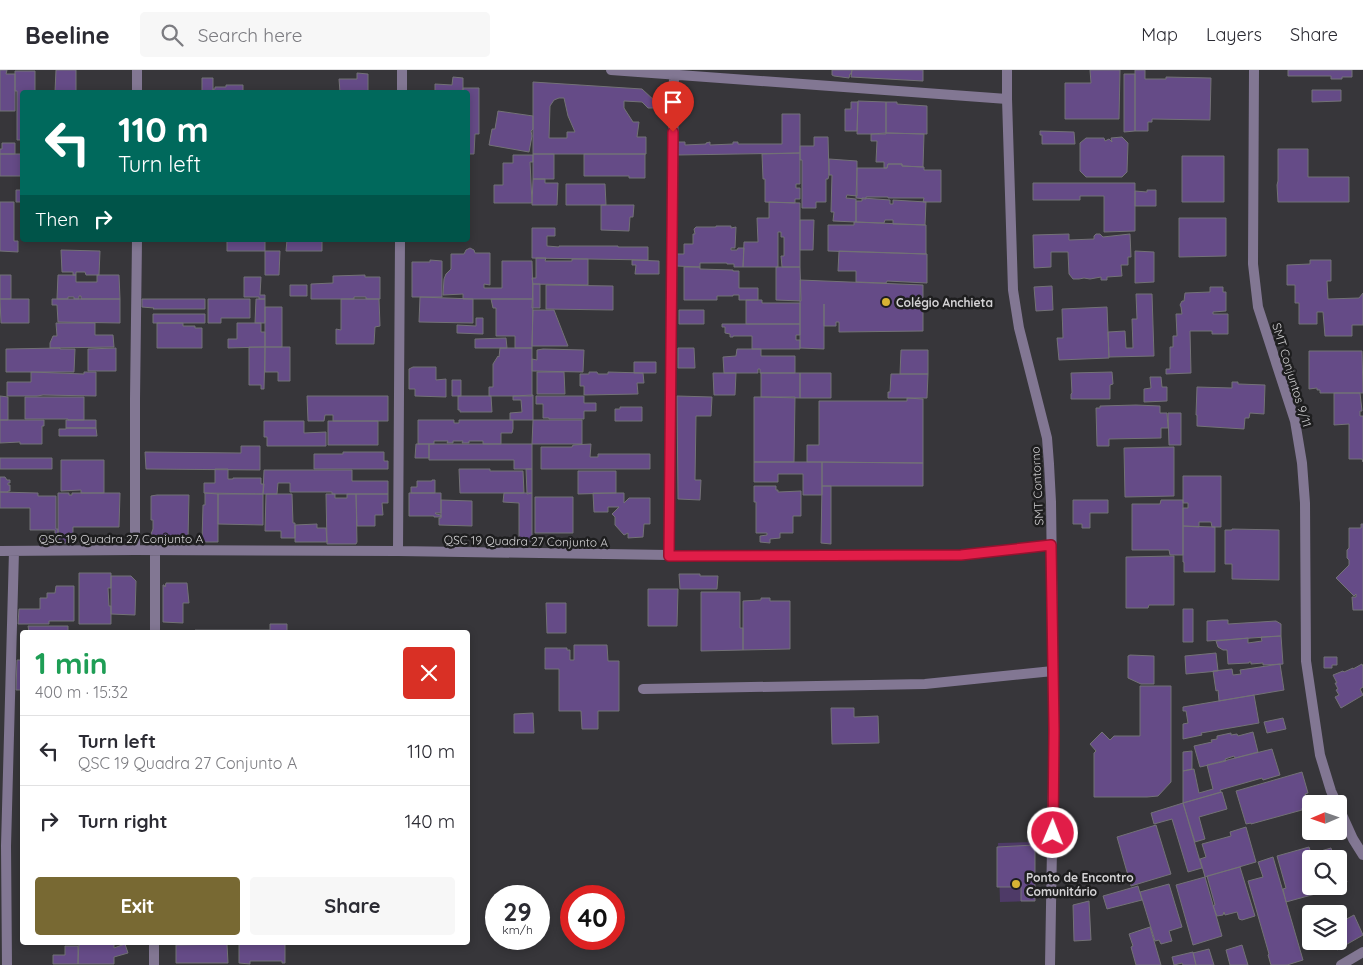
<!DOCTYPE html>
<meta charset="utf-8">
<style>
:root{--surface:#fff;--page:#f7f7f7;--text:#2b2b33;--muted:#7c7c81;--line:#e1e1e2;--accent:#786933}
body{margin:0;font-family:Quicksand,sans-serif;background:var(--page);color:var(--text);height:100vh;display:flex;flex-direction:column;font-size:19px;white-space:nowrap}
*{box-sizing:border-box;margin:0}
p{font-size:16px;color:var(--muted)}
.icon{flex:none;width:28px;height:28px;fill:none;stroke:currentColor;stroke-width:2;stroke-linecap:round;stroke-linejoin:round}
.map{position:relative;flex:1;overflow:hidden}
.side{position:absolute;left:20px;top:560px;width:450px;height:315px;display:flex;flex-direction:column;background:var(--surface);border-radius:5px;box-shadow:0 2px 8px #0003}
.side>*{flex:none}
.banner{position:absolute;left:20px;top:20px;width:450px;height:152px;border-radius:5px;box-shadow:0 2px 8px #0003;background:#00695c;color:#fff;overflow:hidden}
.needle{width:32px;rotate:268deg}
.fabs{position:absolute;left:1302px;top:725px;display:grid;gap:10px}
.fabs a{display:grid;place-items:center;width:45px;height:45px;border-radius:5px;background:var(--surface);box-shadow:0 2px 8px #0003;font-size:25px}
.speed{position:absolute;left:485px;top:815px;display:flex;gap:10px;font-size:25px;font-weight:700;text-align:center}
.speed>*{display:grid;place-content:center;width:65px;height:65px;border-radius:50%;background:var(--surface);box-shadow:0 2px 8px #0003;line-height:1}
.speed small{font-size:12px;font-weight:400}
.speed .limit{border:8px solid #d22;background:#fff;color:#111}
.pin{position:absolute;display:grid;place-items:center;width:42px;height:42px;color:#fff;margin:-51px -21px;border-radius:50% 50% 50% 0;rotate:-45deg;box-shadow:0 0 5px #0007}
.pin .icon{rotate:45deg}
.me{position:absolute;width:55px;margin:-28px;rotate:1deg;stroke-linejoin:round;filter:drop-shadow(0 0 4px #0008)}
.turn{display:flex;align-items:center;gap:18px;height:105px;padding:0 15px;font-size:22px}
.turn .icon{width:65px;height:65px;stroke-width:2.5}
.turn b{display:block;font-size:35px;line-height:42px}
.then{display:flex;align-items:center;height:48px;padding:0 15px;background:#0003;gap:10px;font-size:19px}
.round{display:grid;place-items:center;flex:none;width:52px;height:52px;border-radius:5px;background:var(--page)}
.overview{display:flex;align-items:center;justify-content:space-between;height:85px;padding:0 15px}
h1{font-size:30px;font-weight:700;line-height:38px;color:#1e9e55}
.action{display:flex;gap:10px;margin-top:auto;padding:10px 15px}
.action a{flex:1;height:58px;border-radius:5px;background:var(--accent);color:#fff;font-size:20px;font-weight:700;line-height:58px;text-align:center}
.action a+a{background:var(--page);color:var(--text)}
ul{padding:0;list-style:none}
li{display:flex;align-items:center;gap:15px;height:70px;padding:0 15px;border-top:1px solid var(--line)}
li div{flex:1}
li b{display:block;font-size:19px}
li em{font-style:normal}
header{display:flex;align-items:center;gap:30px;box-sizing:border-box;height:70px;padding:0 25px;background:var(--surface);border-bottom:1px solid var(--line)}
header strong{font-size:24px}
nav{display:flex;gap:28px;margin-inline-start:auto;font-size:18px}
.search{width:350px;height:45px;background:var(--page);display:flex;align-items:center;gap:12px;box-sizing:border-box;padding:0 18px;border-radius:5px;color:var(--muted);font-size:19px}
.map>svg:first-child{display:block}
.green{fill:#4e3a67}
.building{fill:#654b87;stroke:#737276;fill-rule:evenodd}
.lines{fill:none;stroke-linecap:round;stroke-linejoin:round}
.minor{stroke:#827793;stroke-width:10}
.tertiary{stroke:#827793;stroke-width:10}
.route-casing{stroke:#92132f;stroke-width:12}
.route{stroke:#e11d48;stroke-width:9}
.poi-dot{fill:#d7b434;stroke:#1e1e1f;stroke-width:2}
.labels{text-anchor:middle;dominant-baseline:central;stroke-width:5;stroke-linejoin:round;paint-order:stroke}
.poi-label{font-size:12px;font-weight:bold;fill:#d4d3d5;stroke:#1e1e1f;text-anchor:start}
.street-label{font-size:12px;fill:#d4d3d5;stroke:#1e1e1f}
</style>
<header>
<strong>Beeline</strong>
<div class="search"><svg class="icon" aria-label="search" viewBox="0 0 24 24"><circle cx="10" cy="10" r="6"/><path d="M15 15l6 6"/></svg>Search here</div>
<nav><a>Map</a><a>Layers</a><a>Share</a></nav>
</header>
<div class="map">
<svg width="1363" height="895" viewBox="0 0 1363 895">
<rect width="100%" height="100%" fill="#37363a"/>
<path class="green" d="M1032 772 1033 831 1000 832 998 773Z"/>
<path class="building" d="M0 0H7L6 4H15V41H0Z
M56 0H76V22H55Z
M832 0H852L851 4H850L849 8 834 6 832 5Z
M852 0H923V11L851 7Z
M1090 0H1120L1119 49H1065V13H1091Z
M1135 0H1145V9H1166V7L1211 8 1210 50 1152 49V52H1148V61H1135Z
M1288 0H1352V7H1342V9H1331V6H1288Z
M15 1H35V22H22V70H17V21H15Z
M357 3 368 4V22H340L339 9H357Z
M1124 4H1135V61L1124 62Z
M453 7 463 8V22H435V14L452 15Z
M202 8H213V22H202Z
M533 12 642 19 656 32V38H648L642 32 624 31V38L633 52H639L637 67H646V84H533ZM559 28H564L568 46 575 62H567V68H549L550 36 554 30Z
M226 15H243V22H213V19H215V17H226Z
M463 18H479V64H475L474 84H468V22H463Z
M1312 20H1341V31L1312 32Z
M858 31 886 32V64H857Z
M851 32H858L857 61H845V39H851Z
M886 32H897V34L927 36V64L886 63Z
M498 41 533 46V59L531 61 532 66 529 82 489 75 492 59H495Z
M782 44H800V83L678 85V72H685V75L706 74V73L710 72V75L733 74V72H738V74H782Z
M1040 61 1074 62 1075 74H1042V65H1040Z
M886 63 924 64 923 97 902 96V94H888L887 98H884V92H876L877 71H871V64Z
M814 67H828L829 105 828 109H826V132H816V138H802V90H800V76H814Z
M1122 67 1128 73 1127 102 1122 107H1086L1080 101V73L1086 68H1104L1105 71 1109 69 1112 72 1111 68Z
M2 73H15V84H0V79H2Z
M1278 79H1308V107H1349V132H1278L1277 115 1278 111Z
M800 83V114H796V118H800V129H795V133L765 132V109H763L762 84Z
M0 84H22V106H0Z
M533 84H554V109H533Z
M584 84H645V108H629V106H584Z
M513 85H533V92H530L532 133H494V115H503V93H513Z
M1182 86H1224V132H1182Z
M829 89 857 91V126L847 125 846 128 856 129V152L833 151 834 142H831L832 105H829Z
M888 94H902V96L924 97V100H941V132H923L924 128H888V127H866V129L856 128 857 98H887Z
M533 109H545V113H558L557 135H532Z
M1033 113H1135V161L1104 162V126H1080V130H1033Z
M566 114H605L606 135H566Z
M16 120H22V132H16Z
M1147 120H1156V136H1135V121L1147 122Z
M862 128 890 130V134H893V130L926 132 925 155 893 154V150H885L884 153 856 152V131H862Z
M0 132H14V171H18V182L0 181Z
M769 132 800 133V197H782L781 186H784V167H781V162H778V197H743L744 172H758L757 148H769Z
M601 135H634L633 147H630L629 161 601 160Z
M1179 148H1226V186L1179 187Z
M800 150H814L813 180H800Z
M854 152 926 155V184L828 181V155H854Z
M716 156H731V158L736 157 735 178H731V180H737L738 178H744L743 197H734V194H727V193H700V197L676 196V184H684V174H693V164H695L694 159 696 157H716Z
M532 158H555V166H547V176L559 177V176H618V177H648V190L532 188Z
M1069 164V170L1094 169V166L1096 164H1100L1103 167 1130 164 1131 187H1128V195H1121L1122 206 1107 207V210H1101V207L1090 209 1084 208 1079 209H1073L1069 204 1068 182H1051V197L1034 198 1033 165Z
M227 170H265V181H227Z
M287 170H329V171L322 170V181H286Z
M470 178 474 180 475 183H490V215L484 214V218H502V191H532L533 229H463V224L443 225 444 209 446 204 451 199V184H464L466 180Z
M61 180 100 181 99 205H86L85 202H76V205H73V202H62Z
M265 181H280L279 205H265Z
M839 181 927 184V213L887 211 886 213 856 212V201H838Z
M1135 181 1154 182V212L1135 213Z
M536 188H546L545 191H572V189H588V215L533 214 532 208H536Z
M430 190 442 191V227H412V192H430Z
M632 190 659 191V204H635L636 195H632Z
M1310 190H1331V211H1327L1328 229 1359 228 1363 223V255H1352V266H1325L1323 242H1317V254H1299V233H1295V215H1287V195L1310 194Z
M684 197H700V199L733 200V201H739V218H758V230H739V225H733V226H717V230H684Z
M776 197H800L801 231 776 230Z
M0 205H11V229H0Z
M58 205H76V212H97V205H119L120 229H81V226H79V229H74V227H68V229H57Z
M365 205V207H380V229H366V227H354V229H311V214L333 213V206Z
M244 207H261L260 225H265V229H259V227H244Z
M800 210 923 215V261L839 262V252H836V256H824V234V279L800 278Z
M533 214H540V238H532Z
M290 215H307V226H290Z
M546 215 613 216V240L546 239Z
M1052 216 1053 240 1036 241 1034 217Z
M1210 217H1223V222H1226V241L1213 242V244H1228V264H1212V261H1190L1191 303 1166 304V299H1170V277H1173V266H1177L1176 244H1182L1181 237 1180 235 1182 231H1184L1185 223 1210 222Z
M1136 224H1152L1154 286 1109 287 1108 262 1125 261 1126 278H1133L1132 249H1137Z
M420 227 473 229V253L419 252Z
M0 229H29V253H1Z
M52 229H120V253L58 252 57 235H52Z
M142 229H205V239H153L154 238 142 237Z
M208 229H250V248H221V253H208Z
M256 229H265V253H255Z
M341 229H379L380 256 375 257 374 274H336V259L341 260Z
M491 229H533L532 278H515V266H496V238H493Z
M746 230H762V233H800V254H746Z
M265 237H282V277H265Z
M1107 237 1109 288 1059 290 1057 268H1063L1062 239Z
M533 240H554L568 276H532Z
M679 240H704V254H679Z
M153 244H205V253H153Z
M476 248H483V264L457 263V255L476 256Z
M56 253H95V265H113L114 277 50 278V273L53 266H57Z
M157 253H183V256H195V258H202V278H157Z
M237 253H261V262H265V277L228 278V269H237Z
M722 254H800V265H796V270H800V279H752V266H733V267H730V264L725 263V257H722Z
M506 268 507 278H475V269Z
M249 277H265L264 319H261V315H249Z
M265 277H290V311H278V302H265Z
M60 278V279H75L74 302H6V279Z
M116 278V301H88V279Z
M500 278H532V326H489V317H493V294L498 286 499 287Z
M678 278H694L695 298H678Z
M543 279 584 280 583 302 532 301V289L537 290V280Z
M737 279H761V286H795V303H760V299H758V303H724L723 287 736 286Z
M901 280H928V304H900Z
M1309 281H1362L1363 323H1320V320H1317V318L1309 319Z
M634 292H656V303H634Z
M413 297H436V310L446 309V327L415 326V319H409V299Z
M31 302 84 304V302H96V326L43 325 37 326H7V312H31Z
M537 302H564L565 324H537Z
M589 302H597L598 304H608V302L643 303 644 313H637L638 324 584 325V316H580V304H589Z
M1112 302 1113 314 1110 315V329H1071V324L1072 323 1071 303Z
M713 303H736L735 325H714Z
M761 303H800V328L761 327Z
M800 303H831V328H800Z
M891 304H928L927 328H888V322H890Z
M1150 307H1161L1162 317H1167V331L1144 332V319L1151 318Z
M452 310H461V326H452Z
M1232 312H1238V314H1239L1265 315 1264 344 1250 343 1249 348H1245L1244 359 1197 356V345H1196L1197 317 1232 318Z
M1334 323H1360L1362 341H1360V346H1363V392L1362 389H1349V354L1334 355Z
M533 325V350H510V343L522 342 521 330H513V326Z
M0 326 8 327V350H0Z
M307 326H388V351H333V345H325L324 351H308Z
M458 326H491L492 342H460V340H458Z
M536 326H584V333H596V341H584V349H549V348H543V334H536Z
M677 326 712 327 711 346H696L695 410H701L700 430 678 429Z
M25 327H84V350H68V349H25Z
M754 327H795L794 392H754Z
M907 328 923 329V393L807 392V375H819V331H907Z
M1136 335 1160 336V343H1167L1168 358H1161V368L1109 369V376H1097L1096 338H1100V336Z
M620 337H642V351H615V339H620Z
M1168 343H1181V375H1169Z
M0 350H44V356H42V374H20V372L0 373Z
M66 350H96V358H66Z
M418 350H454V353H459V350H513V359L512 363H501V374H483V371H469V373H462L463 371H453V373H447L448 371H434V374H418Z
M533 350H582V374H532Z
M264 351H304V363L326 362V376H267V367H264Z
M328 351H378V375H328Z
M66 358H96L97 366H59V359H66Z
M416 374H429V388H415Z
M429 374H532V399H514V390H429Z
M591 374 590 387H598V384H650V399H541V377H572L573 375Z
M241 376H260V400L146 399 145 382 241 383Z
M1174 377V426L1125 427 1124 378Z
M343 382H384V391H388V399H314V384H343Z
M0 388H52V399H0Z
M61 390H104V423H81V420L61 421Z
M754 392H822V425H803V404H778V412H754Z
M822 392 923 393V416H822Z
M215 399H228V409H233V408H261V414H264L263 424 204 423V413H215Z
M459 399H490V401H523L524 423H460Z
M526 399H532V423L527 424Z
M264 400H352V411H388V424H332V422H290V413H278L277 424H263Z
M578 401H616V423L578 424Z
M1183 406H1221V457H1212L1211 452H1199V457L1183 456V438H1188V433H1183Z
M0 407H5L7 410H10V413H8V415H10V421H8V422H0Z
M432 410H435V423H411V417H417V411H432Z
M754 416H776V420H778V422L801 421V446H793V463H780V468L770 469V473L760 472V466L767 465V463H756V432H754Z
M822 416H831V474L821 473Z
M0 422 38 423V426H56V459H58V474H42V467H55V460H30V438H0Z
M58 423H69V425H72V423H120L119 457H73V464L69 463V473H58Z
M205 423 218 424V472H202L203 435H205Z
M409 423H441V443H435L436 444 441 445V447H434V446H409Z
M504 423H532V471L519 472V433L503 432Z
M593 423H624V433L629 428H650V454H644L643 467 628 468V463L624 465 615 455V447L612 444 619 437H608V442H594Z
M218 424H263V455L218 454Z
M266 424H292L293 453H295V468H281V461H265Z
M326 424H335V428H347V424H356L357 472 356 474H327Z
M356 424H388V433H382L383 445H375V456H357Z
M157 425H189L188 469H154L151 464 153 459V450H151V426Z
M535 427H573V463H535Z
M441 430 472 431V456L439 455V448H441Z
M1073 430H1108V443H1090V458H1082V454H1073Z
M1161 430H1183V485H1170L1169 480H1132V434H1160Z
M317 454V458H326L327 472H295V455Z
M1361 454H1363V540H1353L1352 527H1356V524L1354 526 1336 508 1349 495V490L1347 488V480L1349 478V458H1361Z
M1183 456 1215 457V502H1184V492H1183Z
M1232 459 1279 460V510L1232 509V494H1225V460H1232Z
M1174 486V535H1149L1148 538H1126V487Z
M79 503H111V518H108L109 536H111V554H79Z
M679 504H700V506H718L717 519H680Z
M111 506H131L136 511 135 545 111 544Z
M166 513H187L189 533H183V553L163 552V515H164L165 517Z
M56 516H74V551H49V554H18L19 539H40V528H47V523H55Z
M648 519H678L677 556H648Z
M701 522H740V558H743V580L701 581Z
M761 528H770V531H790V579L743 580V531L761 530Z
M546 533H566V563H547Z
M1183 539H1193V572H1183Z
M1222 550H1228V554L1276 551 1281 554V566L1207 571V551Z
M270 554H287V562H195V560H270Z
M28 556H68V562H29Z
M1281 566 1283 594 1263 595V593L1251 594V592H1249V593L1228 594 1227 580H1223L1218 577 1216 571 1248 568V573L1262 571 1261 567Z
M574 575H607L608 591H619V641H598V659H582L581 641H559V599H545V578H567V580H570V590H574Z
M1216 583 1218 601 1186 604 1185 586Z
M1130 585 1154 586V614H1141L1128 608V586Z
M1324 587H1337V595H1332V598H1324Z
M17 590H22V620H16Z
M1280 594 1284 620 1219 631 1218 620 1216 621 1213 601 1232 599 1233 605 1241 604 1240 600Z
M1362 594 1363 597V617L1360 619 1363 625 1341 638 1335 627 1339 625 1336 620 1338 619 1335 613H1337L1333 605 1343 601 1344 602 1353 598V599Z
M1140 616H1171V712L1158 726 1147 727H1094V683L1096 681 1090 674 1102 662 1110 670 1114 666H1140Z
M1254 625 1259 653 1201 663 1202 665 1183 669V654L1188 653 1186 641H1183V637Z
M831 638H854V647L878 646 879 673 832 674Z
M533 643 534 663H514V644Z
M1283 648 1286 659 1267 663 1264 652Z
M1253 662 1258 682 1235 688 1234 686 1225 689 1226 691 1200 697 1194 676 1212 672 1211 670 1217 669V666L1231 663V665L1237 664 1238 666Z
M1272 679 1280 705 1263 710 1262 708 1220 720 1221 722 1183 733V701L1194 699 1199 723 1213 719 1207 695Z
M1192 681V699L1183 701V682Z
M1302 702 1308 723 1305 724 1309 736 1302 738V740L1251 754V753L1246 754 1236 721Z
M1222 722 1227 739 1199 747 1205 769 1195 772 1183 733Z
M1183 733 1202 798 1188 802 1172 749 1154 754 1151 743Z
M1156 755 1171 804 1131 816 1117 767Z
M1246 757 1256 792 1205 807 1200 789 1206 787 1202 774 1231 766 1230 762Z
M1035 775V831H1021V817H997V777Z
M1309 777 1313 789 1310 790 1311 795V816H1317L1319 823 1286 832 1283 819 1286 818 1277 786Z
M1331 778 1334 788 1338 787 1339 789H1315L1314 783Z
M1273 787 1303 890 1287 895H1271L1268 885 1269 884 1248 811 1263 807 1258 792Z
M1339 789 1347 812 1339 814Z
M1240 797 1255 846 1242 850 1239 849 1237 842 1225 845 1224 842 1223 845 1217 846 1213 836 1215 835 1207 806Z
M1205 807 1222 866 1193 875 1176 815Z
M1169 814 1182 857 1169 861 1172 871 1161 874 1159 870 1155 871 1140 822Z
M1138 816 1142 830 1107 839 1103 826Z
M1089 831 1091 870 1074 871 1073 835Z
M1354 845 1363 865 1337 880 1335 871H1339V853Z
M1150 857 1161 895H1136L1131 877 1133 876 1129 864Z
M79 872H114V878L125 874 128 883 114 887V894H78Z
M239 872H285V893H282V891H250V894L239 893Z
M227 874 228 893H176V875Z
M1242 875 1248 895H1230L1226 880Z
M65 876H78V894H53V885H65Z
M1209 879 1214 895H1196L1193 883Z
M1193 882 1196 895H1183L1182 893 1174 895 1172 887Z"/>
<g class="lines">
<path class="minor" d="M137 0V22
M611 0 1007 29
M1254 0 1253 194 1258 237 1295 351 1302 393 1305 433 1306 591 1320 685 1331 721 1337 734
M402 22V0
M135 480V329L137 170
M0 481 135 480 398 481 669 485H961L1051 475
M398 481 400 170
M669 485 674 4
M155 562V480
M643 619 925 614 1053 601
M1339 738 1353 769 1363 785
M7 895 6 776 14 481
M154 895V872"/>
<path class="tertiary" d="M1007 0V29L1013 220 1019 258 1047 368 1049 394 1051 432 1054 660 1050 895
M1341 895 1363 882"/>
</g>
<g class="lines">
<defs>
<path id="route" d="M673 62 669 486 961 485 1051 475 1054 660 1053 763"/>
</defs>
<use href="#route" class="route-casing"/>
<use href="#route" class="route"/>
</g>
<g class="poi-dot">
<circle cx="886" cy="232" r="5"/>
<circle cx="1016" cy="814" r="5"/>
</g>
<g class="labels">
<g class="poi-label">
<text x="896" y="232">Colégio Anchieta</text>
<text x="1026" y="807">Ponto de Encontro<tspan x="1026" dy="14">Comunitário</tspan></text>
</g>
<g class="street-label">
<text transform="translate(1292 305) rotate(73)">SMT Conjuntos 9/11</text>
<text transform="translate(1037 416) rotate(-93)">SMT Contorno</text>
<text x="121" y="468">QSC 19 Quadra 27 Conjunto A</text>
<text transform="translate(526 471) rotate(1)">QSC 19 Quadra 27 Conjunto A</text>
</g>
</g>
</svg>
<div class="fabs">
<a><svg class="needle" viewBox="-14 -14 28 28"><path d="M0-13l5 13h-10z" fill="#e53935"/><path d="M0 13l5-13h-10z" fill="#7c7c81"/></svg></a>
<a><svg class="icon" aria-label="search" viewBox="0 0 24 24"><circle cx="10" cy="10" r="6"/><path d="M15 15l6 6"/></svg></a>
<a><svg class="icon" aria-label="layers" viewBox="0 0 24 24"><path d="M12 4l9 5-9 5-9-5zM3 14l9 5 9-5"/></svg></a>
</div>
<div class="speed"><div>29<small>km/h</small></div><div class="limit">40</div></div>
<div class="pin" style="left:673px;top:62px;background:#d93025"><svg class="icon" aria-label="arrive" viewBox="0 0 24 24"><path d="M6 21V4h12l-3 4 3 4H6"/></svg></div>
<svg class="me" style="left:1053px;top:763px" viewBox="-20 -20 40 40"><circle r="17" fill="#e11d48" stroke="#fff" stroke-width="3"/><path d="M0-11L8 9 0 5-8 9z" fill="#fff"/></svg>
<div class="banner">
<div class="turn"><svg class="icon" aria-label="left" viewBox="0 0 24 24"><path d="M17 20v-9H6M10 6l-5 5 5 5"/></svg><div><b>110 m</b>Turn left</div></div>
<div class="then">Then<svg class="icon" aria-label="right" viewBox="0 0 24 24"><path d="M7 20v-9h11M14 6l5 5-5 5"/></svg></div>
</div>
<section class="side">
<div class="overview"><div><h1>1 min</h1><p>400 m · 15:32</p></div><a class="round" style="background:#d93025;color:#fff"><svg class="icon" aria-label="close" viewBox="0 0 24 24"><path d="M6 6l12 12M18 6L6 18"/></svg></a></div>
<ul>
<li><svg class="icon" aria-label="left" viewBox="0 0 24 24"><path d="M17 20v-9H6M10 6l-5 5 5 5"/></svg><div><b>Turn left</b><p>QSC 19 Quadra 27 Conjunto A</p></div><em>110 m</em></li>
<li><svg class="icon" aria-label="right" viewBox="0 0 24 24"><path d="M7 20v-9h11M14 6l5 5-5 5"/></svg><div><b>Turn right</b></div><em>140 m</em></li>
</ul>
<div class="action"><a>Exit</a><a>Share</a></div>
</section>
</div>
